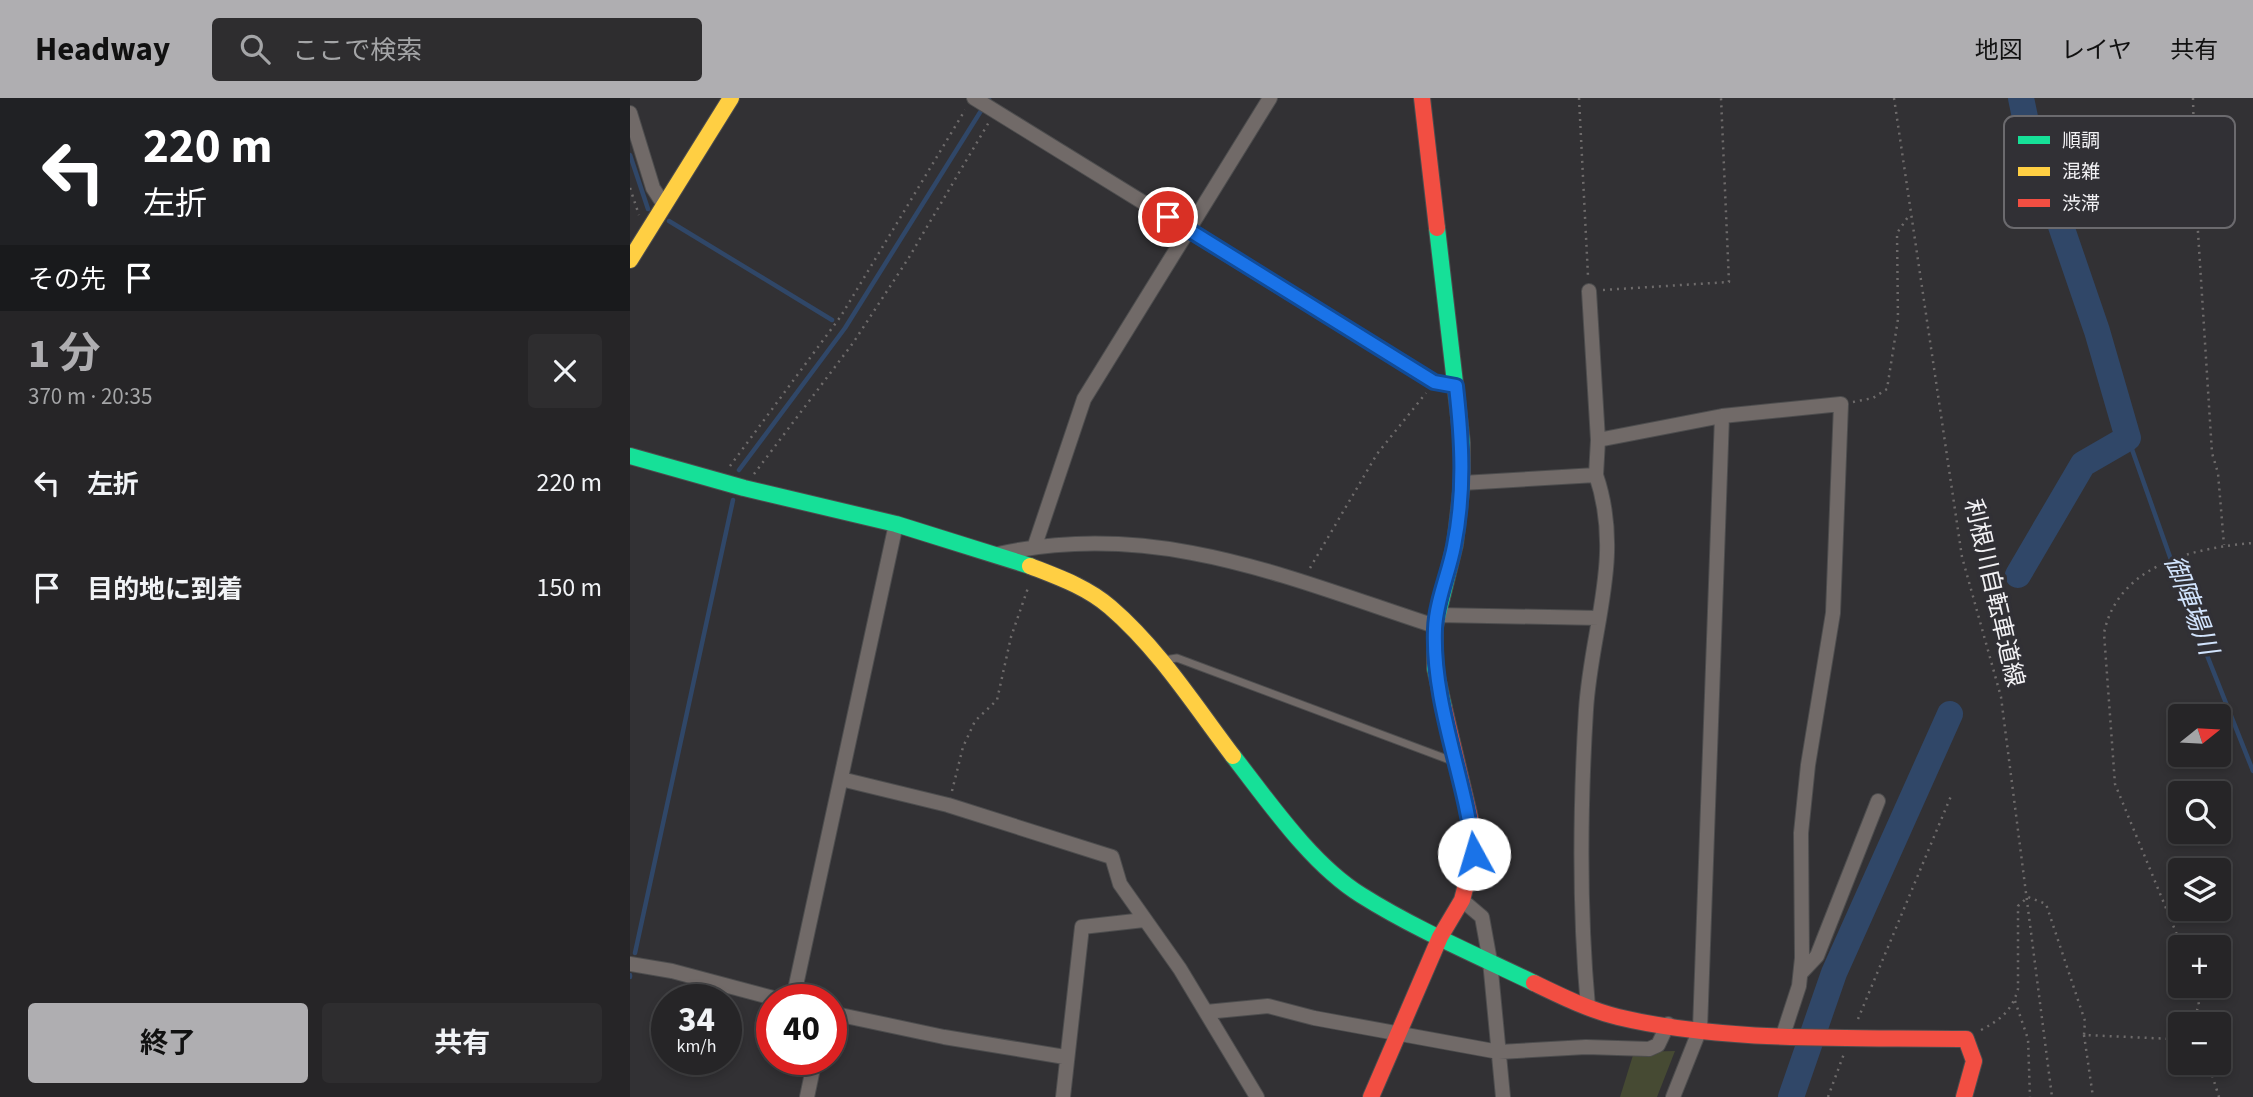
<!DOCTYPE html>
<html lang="ja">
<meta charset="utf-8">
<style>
:root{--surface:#262527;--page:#2e2d2f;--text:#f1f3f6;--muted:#a4a5a7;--line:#424244;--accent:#afaeb1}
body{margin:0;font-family:"Source Sans 3","Noto Sans JP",sans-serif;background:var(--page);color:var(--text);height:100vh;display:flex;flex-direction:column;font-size:26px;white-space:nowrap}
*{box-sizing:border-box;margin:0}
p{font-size:23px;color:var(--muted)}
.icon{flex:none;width:38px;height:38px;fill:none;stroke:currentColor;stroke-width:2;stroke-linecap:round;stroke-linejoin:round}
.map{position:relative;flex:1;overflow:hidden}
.details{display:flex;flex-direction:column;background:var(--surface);width:630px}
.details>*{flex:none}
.guide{background:#202124;color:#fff;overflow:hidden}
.needle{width:46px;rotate:72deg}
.buttons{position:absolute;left:1538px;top:606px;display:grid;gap:14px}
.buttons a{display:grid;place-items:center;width:63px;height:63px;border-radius:7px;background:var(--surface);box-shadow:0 4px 10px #0003,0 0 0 2px var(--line);font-size:35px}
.speed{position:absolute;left:21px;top:886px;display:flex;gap:14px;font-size:35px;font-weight:700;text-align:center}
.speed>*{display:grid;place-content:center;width:91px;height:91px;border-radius:50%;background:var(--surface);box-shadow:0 4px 10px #0003,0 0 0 2px var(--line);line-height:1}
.speed small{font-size:18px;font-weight:400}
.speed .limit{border:10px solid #d22;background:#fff;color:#111}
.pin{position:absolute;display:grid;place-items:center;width:60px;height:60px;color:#fff;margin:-30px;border:4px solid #fff;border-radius:50%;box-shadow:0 2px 7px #0007}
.me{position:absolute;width:77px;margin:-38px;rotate:354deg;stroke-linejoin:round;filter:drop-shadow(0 0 5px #0008)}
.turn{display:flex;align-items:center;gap:24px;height:147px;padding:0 28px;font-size:32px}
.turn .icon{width:91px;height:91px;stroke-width:2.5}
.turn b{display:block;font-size:49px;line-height:60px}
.then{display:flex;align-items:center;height:66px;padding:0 28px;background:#0003;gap:14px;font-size:26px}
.round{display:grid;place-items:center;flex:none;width:74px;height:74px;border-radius:7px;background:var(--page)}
.head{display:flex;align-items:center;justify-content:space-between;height:119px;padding:0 28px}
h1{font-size:42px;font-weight:700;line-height:52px;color:var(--accent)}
.button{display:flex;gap:14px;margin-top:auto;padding:14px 28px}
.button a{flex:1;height:80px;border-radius:7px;background:var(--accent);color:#111;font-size:28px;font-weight:700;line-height:80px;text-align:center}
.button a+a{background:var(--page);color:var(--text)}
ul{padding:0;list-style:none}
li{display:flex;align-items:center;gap:21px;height:105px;padding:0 28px}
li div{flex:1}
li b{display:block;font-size:26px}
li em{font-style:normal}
header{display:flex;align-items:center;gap:42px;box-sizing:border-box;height:98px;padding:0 35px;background:var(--accent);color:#111}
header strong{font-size:33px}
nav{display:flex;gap:38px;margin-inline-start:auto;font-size:24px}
.search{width:490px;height:63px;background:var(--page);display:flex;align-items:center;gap:18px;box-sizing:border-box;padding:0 24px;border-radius:7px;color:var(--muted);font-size:26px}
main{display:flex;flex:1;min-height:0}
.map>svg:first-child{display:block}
.green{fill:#464a33}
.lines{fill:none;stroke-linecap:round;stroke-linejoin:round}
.stream{stroke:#304768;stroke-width:4.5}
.river{stroke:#304768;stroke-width:26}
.lane-casing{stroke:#4d4d4e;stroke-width:9}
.street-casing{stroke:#4d4d4e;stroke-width:16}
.fast-casing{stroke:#4d4d4e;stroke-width:18}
.slow-casing{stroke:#4d4d4e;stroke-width:18}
.jam-casing{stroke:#4d4d4e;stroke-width:18}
.path{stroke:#6e6b6b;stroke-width:2.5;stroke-dasharray:2 5;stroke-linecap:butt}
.lane{stroke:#716a68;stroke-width:7}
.street{stroke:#716a68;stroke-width:14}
.fast{stroke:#16e098;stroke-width:16}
.slow{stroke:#ffcf43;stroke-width:16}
.jam{stroke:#f24e42;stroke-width:16}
.route-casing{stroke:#114b97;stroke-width:18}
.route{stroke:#1a73e8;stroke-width:12}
.labels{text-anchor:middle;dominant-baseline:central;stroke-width:7;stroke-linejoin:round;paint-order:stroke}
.street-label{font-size:24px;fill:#f2f1f4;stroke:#313035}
.water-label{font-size:26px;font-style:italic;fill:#d2e4fd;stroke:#313035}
.key{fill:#313035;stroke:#6b6a6e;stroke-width:2}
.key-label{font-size:19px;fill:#f2f1f4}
</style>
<header>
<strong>Headway</strong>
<div class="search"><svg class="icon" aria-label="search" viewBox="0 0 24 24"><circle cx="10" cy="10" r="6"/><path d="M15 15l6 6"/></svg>ここで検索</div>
<nav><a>地図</a><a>レイヤ</a><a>共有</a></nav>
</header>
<main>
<section class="details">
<div class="guide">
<div class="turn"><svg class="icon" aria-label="left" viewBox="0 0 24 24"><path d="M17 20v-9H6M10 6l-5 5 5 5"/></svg><div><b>220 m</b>左折</div></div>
<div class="then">その先<svg class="icon" aria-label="arrive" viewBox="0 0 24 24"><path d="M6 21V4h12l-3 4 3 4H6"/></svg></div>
</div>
<div class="head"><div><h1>1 分</h1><p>370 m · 20:35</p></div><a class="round"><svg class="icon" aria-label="close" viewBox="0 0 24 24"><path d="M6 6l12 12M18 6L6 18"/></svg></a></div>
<ul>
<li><svg class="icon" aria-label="left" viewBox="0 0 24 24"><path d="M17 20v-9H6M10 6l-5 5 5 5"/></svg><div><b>左折</b></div><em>220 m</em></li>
<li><svg class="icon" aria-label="arrive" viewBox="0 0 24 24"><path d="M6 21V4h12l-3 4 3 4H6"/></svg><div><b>目的地に到着</b></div><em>150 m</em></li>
</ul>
<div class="button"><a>終了</a><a>共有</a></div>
</section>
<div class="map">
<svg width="1623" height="999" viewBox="0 0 1623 999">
<rect width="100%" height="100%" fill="#323134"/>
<path class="green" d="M1045 953 1027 999H990L1004 954Z"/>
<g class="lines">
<path class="stream" d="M0 57 18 111
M39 123 202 222
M1498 340 1557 507 1623 673
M109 372 215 230 359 0
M5 855 103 402
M0 879V877"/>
<path class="river" d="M1388 477 1453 366 1498 340 1467 233 1397 29 1391 0
M1161 999 1204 875 1320 616"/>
<defs>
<path id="lane" d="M534 562 547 560 825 664"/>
<path id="street" d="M344 0 804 284 826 288
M0 15 23 90 34 107
M968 342 1092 318 1211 306 1203 515 1178 667 1171 735 1172 860 1169 888 1153 937
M832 385 966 377 968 342 959 193
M405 447 454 301 640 0
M368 456C526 421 658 480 805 528
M807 517 969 520
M211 681 318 707 482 759 490 786 550 871 627 999
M832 802 852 819 860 863 873 999
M0 866 42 873 147 901
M1171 875 1187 858 1248 703
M163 901 266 426
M958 909C949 811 950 711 956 612 961 530 994 459 966 377
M576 914 638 908 684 920 869 954 956 949 1019 951 1028 947 1038 926
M201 915 314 939 435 959
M177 999 185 961
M433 999 452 829 514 822
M1043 999 1070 931 1092 318"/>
<path id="fast" d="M807 130 832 345V385L825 446 805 528V570L814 610
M0 358 114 390 266 426 400 468
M603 658C639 704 681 766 731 797 785 831 846 857 904 885"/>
<path id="slow" d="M0 162 101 0
M400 468C428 479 457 489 480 509 529 551 565 608 603 658"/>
<path id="jam" d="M792 0 807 130
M904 885C931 898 959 912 988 919 1096 945 1225 939 1336 941L1344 963 1334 999
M741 999 810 839 832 802 844 756 840 720 814 610"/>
</defs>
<use href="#lane" class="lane-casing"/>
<use href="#street" class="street-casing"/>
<use href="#fast" class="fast-casing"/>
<use href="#slow" class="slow-casing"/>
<use href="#jam" class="jam-casing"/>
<path class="path" d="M949 0 958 178
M1264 0 1332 459 1371 599 1422 999
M1563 0 1565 87 1582 355 1588 375 1594 447
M0 90 9 117
M973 192 1099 184 1091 0
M1223 304 1243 300 1257 291 1268 221 1267 135 1280 116
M100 368 211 218 335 12
M124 376 223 245 278 161 359 24
M680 470 747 356 796 295
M322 693 333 649 345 623 367 602 381 539 399 487
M1552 849 1485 686 1474 535C1488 467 1563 450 1623 445
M1385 903 1398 941 1400 999
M1228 921 1321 698
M1562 926 1569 907 1565 887
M1351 932C1370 922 1382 913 1388 891V808L1398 799 1416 806 1455 923 1454 937 1543 941 1550 937
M1454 937 1463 999
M1578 964 1589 999
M1198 999 1215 953"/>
<use href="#lane" class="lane"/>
<use href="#street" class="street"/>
<use href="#fast" class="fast"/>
<use href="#slow" class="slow"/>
<use href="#jam" class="jam"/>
</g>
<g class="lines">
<defs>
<path id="route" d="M538 119 804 284 826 288C832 342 835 394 824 448 819 475 806 503 805 531 802 607 836 681 844 756"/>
</defs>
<use href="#route" class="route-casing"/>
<use href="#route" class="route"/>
</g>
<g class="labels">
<g class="street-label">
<text transform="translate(1364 495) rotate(77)">利根川自転車道線</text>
</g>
<g class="water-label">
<text transform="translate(1561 507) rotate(69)">御陣場川</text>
</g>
</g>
<rect x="1374" y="18" width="231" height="112" rx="10" class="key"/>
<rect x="1388" y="38" width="32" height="8" fill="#16e098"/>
<rect x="1388" y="69" width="32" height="9" fill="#ffcf43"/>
<rect x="1388" y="101" width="32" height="8" fill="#f24e42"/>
<g class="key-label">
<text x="1432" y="49">順調</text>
<text x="1432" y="80">混雑</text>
<text x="1432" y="112">渋滞</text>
</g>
</svg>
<div class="buttons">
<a><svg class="needle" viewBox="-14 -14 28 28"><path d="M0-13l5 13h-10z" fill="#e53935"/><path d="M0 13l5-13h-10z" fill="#a4a5a7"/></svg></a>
<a><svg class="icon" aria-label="search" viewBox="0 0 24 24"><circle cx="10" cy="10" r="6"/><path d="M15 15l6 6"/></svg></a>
<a><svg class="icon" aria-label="layers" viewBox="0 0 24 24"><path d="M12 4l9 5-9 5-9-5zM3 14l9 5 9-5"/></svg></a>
<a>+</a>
<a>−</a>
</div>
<div class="speed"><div>34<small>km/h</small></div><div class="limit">40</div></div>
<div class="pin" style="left:538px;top:119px;background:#d93025"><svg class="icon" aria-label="arrive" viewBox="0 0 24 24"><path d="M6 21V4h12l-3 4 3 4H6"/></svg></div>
<svg class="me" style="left:844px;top:756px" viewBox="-20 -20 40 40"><circle r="19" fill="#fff"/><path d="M0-13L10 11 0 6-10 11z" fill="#1a73e8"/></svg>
</div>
</main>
